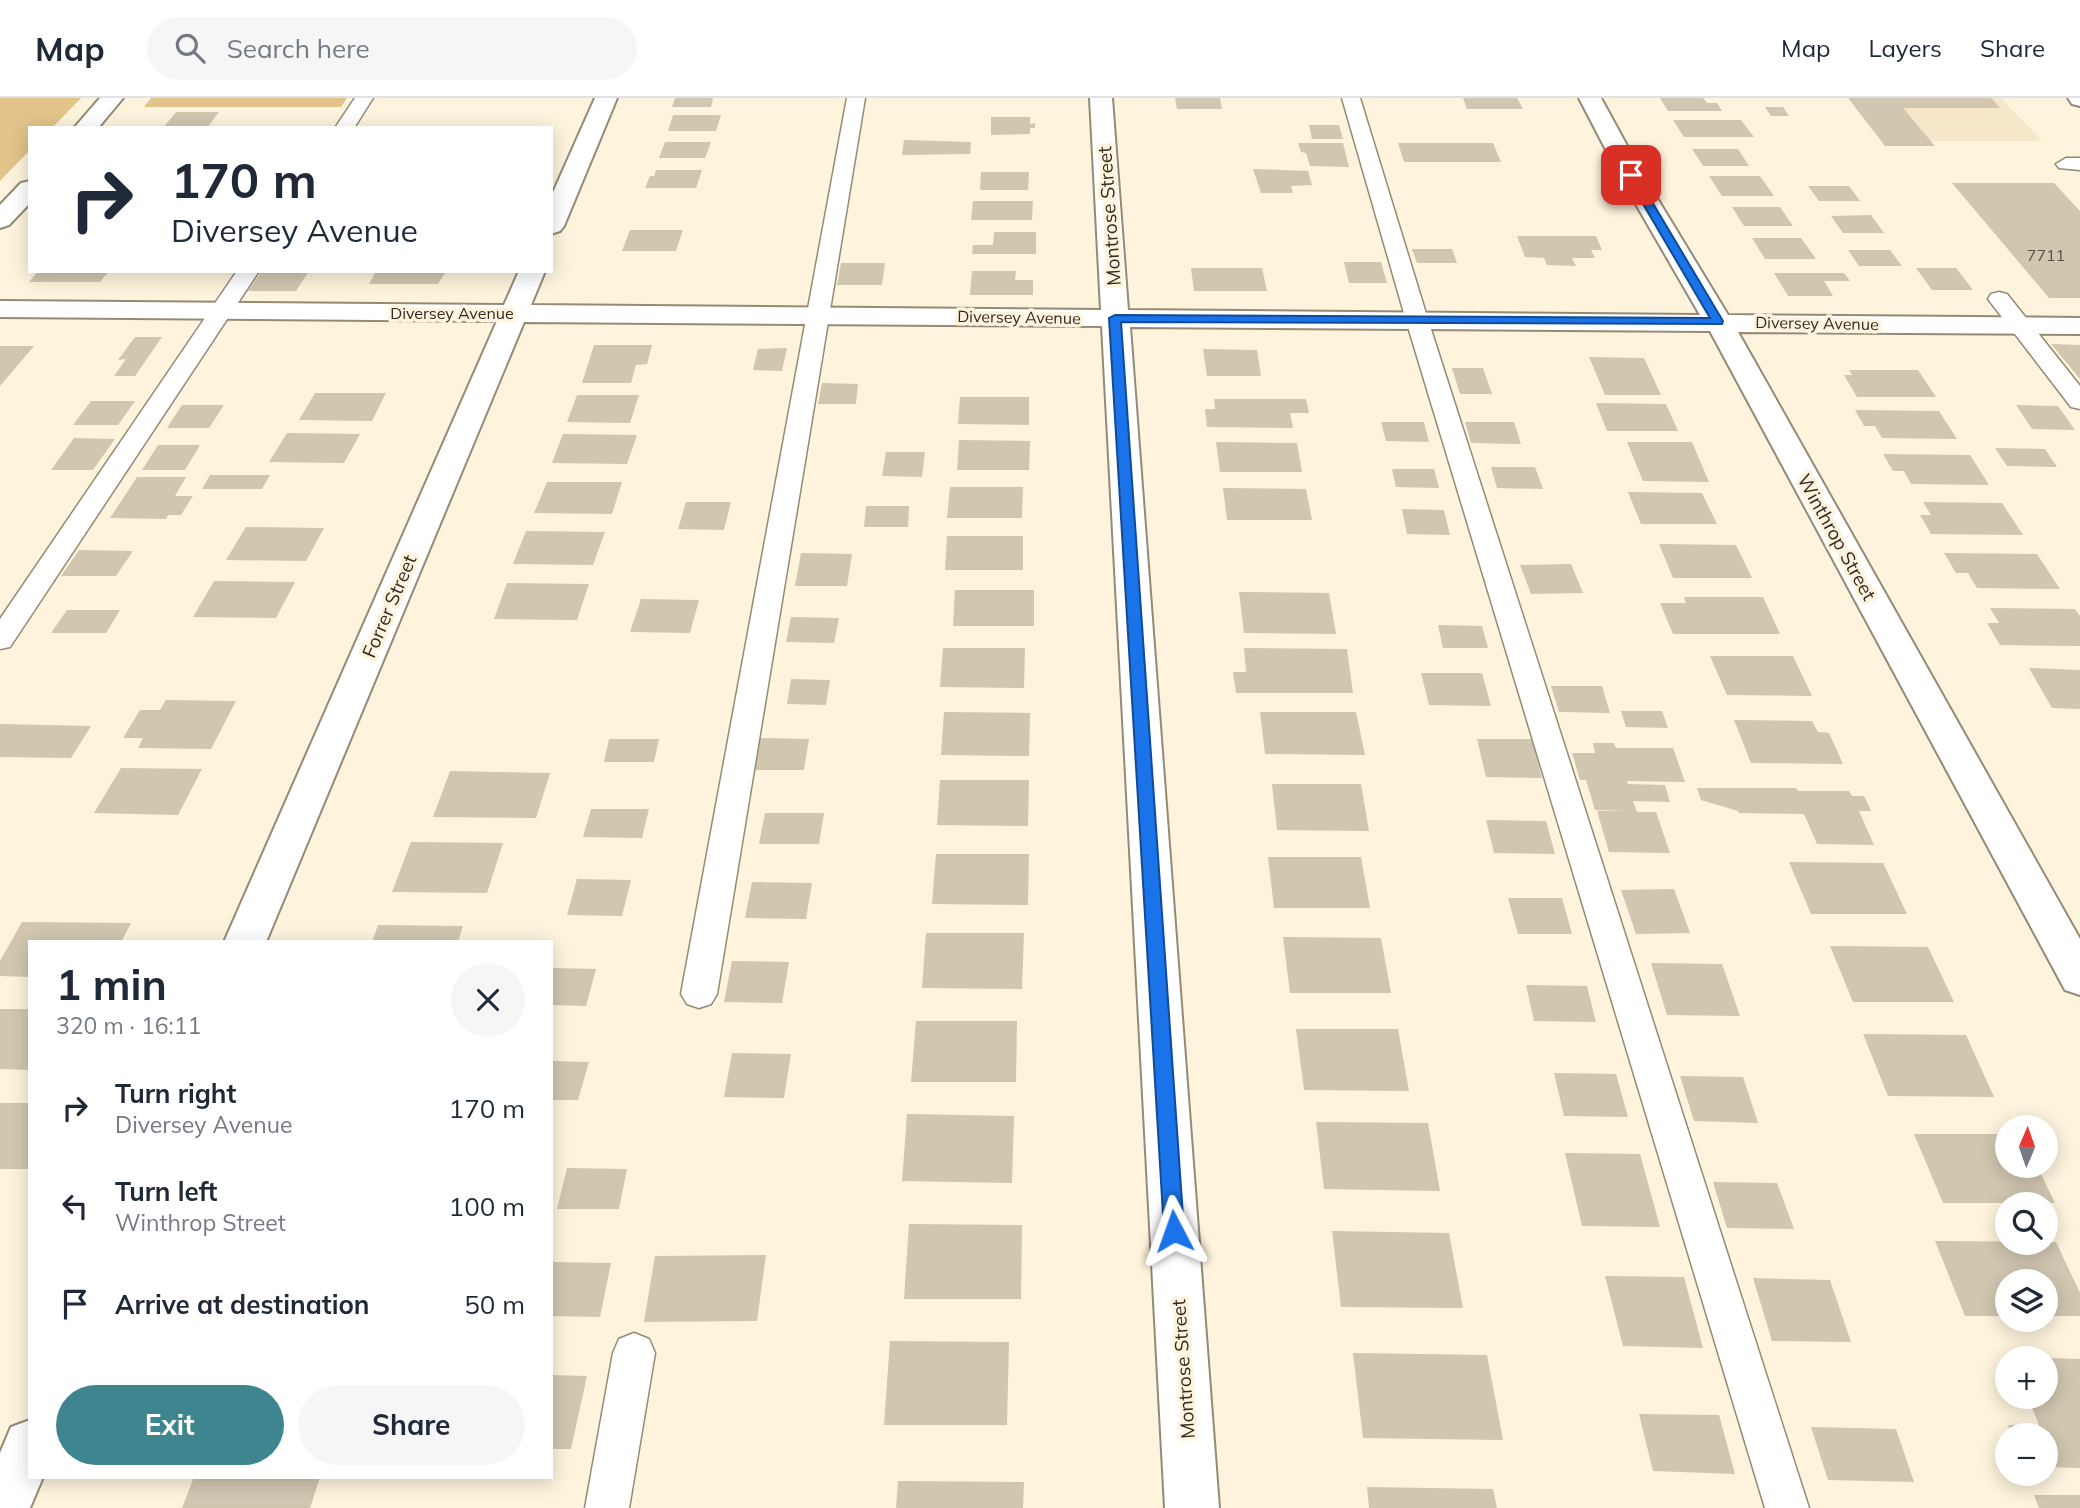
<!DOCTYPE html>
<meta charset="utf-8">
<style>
:root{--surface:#fff;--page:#f6f6f7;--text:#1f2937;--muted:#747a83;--line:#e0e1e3;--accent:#3e858f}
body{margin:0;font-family:Mulish,sans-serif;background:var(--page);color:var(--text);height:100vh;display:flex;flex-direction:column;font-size:26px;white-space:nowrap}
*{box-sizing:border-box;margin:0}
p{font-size:23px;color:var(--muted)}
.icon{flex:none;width:38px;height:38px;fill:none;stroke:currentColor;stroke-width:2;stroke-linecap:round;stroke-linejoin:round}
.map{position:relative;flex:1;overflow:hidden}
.drawer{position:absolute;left:28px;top:842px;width:525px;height:539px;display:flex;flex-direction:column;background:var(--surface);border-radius:0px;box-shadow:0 4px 18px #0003}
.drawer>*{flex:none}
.guide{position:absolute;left:28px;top:28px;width:525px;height:147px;border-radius:0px;box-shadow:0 4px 18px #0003;background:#fff;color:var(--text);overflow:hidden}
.needle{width:46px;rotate:2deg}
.controls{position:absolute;left:1995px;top:1017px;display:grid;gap:14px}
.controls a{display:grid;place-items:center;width:63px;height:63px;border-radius:50%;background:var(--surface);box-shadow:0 4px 18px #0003;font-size:35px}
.pin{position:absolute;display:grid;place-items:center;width:60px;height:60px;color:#fff;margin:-30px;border-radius:14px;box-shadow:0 4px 10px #0006}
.me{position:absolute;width:77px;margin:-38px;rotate:356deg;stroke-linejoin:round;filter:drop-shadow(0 0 5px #0008)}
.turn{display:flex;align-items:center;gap:24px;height:147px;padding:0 28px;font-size:32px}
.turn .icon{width:91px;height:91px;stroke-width:2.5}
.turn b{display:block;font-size:49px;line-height:60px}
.round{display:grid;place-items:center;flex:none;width:74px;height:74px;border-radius:37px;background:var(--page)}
.headline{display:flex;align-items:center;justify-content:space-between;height:119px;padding:0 28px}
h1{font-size:42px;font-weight:700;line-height:52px}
.cta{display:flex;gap:14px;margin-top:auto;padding:14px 28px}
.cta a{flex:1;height:80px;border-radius:42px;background:var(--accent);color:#fff;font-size:28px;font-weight:700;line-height:80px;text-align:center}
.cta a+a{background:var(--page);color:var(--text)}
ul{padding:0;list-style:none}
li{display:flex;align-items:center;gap:21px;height:98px;padding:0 28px}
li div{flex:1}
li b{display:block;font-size:26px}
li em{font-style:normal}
header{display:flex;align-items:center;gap:42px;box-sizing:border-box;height:98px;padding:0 35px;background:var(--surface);border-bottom:2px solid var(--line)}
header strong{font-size:33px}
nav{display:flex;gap:38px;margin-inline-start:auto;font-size:24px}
.search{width:490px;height:63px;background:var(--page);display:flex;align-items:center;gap:18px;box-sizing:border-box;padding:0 24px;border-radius:38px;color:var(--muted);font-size:26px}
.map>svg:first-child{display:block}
.built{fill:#f6e7ca}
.green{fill:#e2c48a}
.building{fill:#d1c6b0}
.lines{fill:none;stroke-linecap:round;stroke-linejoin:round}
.lane-casing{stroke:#958a75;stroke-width:3}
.street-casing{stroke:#958a75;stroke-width:4}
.secondary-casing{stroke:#958a75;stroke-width:4}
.lane{fill:#fff;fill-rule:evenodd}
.street{fill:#fff;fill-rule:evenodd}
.secondary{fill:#fff;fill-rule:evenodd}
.route{fill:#1a73e8;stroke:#114b97;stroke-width:2}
.labels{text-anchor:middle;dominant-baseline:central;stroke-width:7;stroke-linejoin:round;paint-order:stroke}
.number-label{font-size:16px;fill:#585146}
.far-street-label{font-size:16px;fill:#2f2a22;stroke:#fef3dc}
.street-label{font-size:19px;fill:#2f2a22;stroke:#fef3dc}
</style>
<header>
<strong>Map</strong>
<div class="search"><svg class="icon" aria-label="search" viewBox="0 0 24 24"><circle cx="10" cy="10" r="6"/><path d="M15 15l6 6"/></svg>Search here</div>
<nav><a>Map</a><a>Layers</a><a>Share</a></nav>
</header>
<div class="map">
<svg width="2080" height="1410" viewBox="0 0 2080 1410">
<rect width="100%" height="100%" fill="#fef3dc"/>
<path class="built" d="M1849 0H2001L2042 43H1883Z"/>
<path class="green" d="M0 0H81L52 30H30V52L0 83Z
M151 0H347L341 9H144Z"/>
<path class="building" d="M675 0H713L711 9H672Z
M1175 0H1220L1222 11H1177Z
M1463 0H1517L1523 11H1467Z
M1660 0H1703L1707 5H1717L1722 13H1668Z
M1848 0H1991L2000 10H1903L1935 48H1885Z
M1765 9H1783L1789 18H1771Z
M176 14H219L207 30H163Z
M673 17H721L716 33H668Z
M991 19H1030V26L1035 25V30H1030V36L991 37Z
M1673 22H1741L1754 39H1684Z
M1309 27H1339L1343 41H1312Z
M904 42 971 44 970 56 902 57Z
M665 44H711L705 60H659Z
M1298 45H1343L1349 69 1310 68 1306 55 1301 54Z
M1398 45H1493L1501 64H1404Z
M1692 51H1738L1749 68H1703Z
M1253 71 1308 73 1312 87 1291 88 1293 95H1261Z
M656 72H702L696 90H645L650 78H654Z
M981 74H1029L1028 92H980Z
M1709 78H1760L1774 98H1722Z
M1952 85H2054L2080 113V200H2049Z
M1808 88H1849L1860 103H1819Z
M973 103H1033L1032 122H971Z
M1732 109H1780L1793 128H1744Z
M1871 117 1884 135H1843L1831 118Z
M630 132H683L676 153H622Z
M994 134H1036V156H972L973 147H993Z
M1517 138H1596L1602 152H1591L1595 160H1572L1576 168 1547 167 1544 160 1525 159Z
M1752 140H1801L1816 161H1765Z
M1412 151H1452L1457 165H1417Z
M1848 152H1890L1902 168H1859Z
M1344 164H1381L1387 185H1349Z
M841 165H885L882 187H837Z
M1191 170H1262L1267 193H1194Z
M1916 170H1956L1973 192H1932Z
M38 173H109L100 184H29Z
M262 173H309L296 193H248Z
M376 173H446L438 186H369Z
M972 173H1016L1015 182H1033V197H970Z
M1774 175H1844L1850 183H1824L1833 198H1788Z
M135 239H162L135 278H114L126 261 118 262Z
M2051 246 2080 247V281Z
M594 247H652L647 266 636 267 631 285H582Z
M0 248H34L0 288Z
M787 250 782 273 753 272 758 251Z
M1203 251 1257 252 1261 278H1207Z
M1589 259 1644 260 1661 297H1605Z
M1452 270H1483L1492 296H1460Z
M1849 272H1918L1936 299H1857L1844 277H1852Z
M822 285 858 286 856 306H818Z
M315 295H386L372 323 299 322Z
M577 297H639L630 325 567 324Z
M960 299H1029V327L958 326Z
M1214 301H1306L1309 315H1290L1293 330 1207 329 1205 311H1215Z
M91 303H135L118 327H73Z
M1596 305 1666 306 1678 333H1607Z
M182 307H224L209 330H167Z
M2016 307 2058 308 2075 332 2032 331Z
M1855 312 1939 313 1957 341 1882 340 1875 328H1864Z
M1381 324H1424L1429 344 1386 343Z
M1465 324H1514L1521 346 1471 345Z
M287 335 360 336 344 365 269 364Z
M563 336 637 337 627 366 552 365Z
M74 340 115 341 93 372H51Z
M959 342 1030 343 1029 372H957Z
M1216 344 1297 345 1302 374H1220Z
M1627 344H1692L1709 384 1643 383Z
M158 347H200L185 372H142Z
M1995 350 2045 351 2057 369 2007 368Z
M886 354H925L922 379 882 378Z
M1883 356 1970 357 1989 387 1911 386 1904 373H1893Z
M1491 369H1535L1543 391 1497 390Z
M1392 371H1434L1439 390 1396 389Z
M210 377H270L262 391H202Z
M137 379H186L175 398H193L181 417H168L166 421 110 420Z
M547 384H622L612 416 534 415Z
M950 389H1023L1022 420H947Z
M1223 390 1306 391 1312 422H1227Z
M1628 394 1702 395 1717 426H1641Z
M686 404H731L724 432 678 431Z
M1923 404 2002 405 2023 437 1931 436 1920 417H1931Z
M866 408H909L908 429H864Z
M1402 411 1444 412 1450 437 1407 436Z
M246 429 324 430 306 463 226 462Z
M526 433 605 434 593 467 513 466Z
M947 438H1023V472H945Z
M1659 446 1736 447 1752 480H1673Z
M79 452 133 453 116 478H61Z
M801 455 852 456 847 488H795Z
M1944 455 2037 456 2060 491 1977 490 1968 475H1956Z
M1571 466 1583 495 1531 496 1520 467Z
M214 483 295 484 276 520 193 519Z
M507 485 589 486 577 522 494 521Z
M955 492H1034V528H953Z
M1239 494 1329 495 1336 536 1244 535Z
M1684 499H1763L1780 536H1673L1660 505H1686Z
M641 501 699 502 690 535 630 534Z
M1990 510 2075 511 2080 518V548L2000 547 1987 525H1999Z
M67 512H120L106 535H51Z
M791 519 839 520 834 545 786 544Z
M1438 527 1482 528 1488 550H1443Z
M943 550H1025L1024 590 940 589Z
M1244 550 1347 551 1353 595H1236L1233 574H1246Z
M1710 558H1793L1812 598 1727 597Z
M2029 570 2080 572V611L2052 610Z
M1421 575H1482L1491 608 1429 607Z
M791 581 830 582 826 607 787 606Z
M1551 588H1602L1610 615 1559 614Z
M166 602 236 603 211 651 138 650 143 640H123L140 612H160Z
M1621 613H1662L1668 630 1626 629Z
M944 614 1030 615 1029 658 941 657Z
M1260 614H1356L1365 657 1265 656Z
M1734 622 1812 623 1818 634 1829 635 1843 666 1751 665Z
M0 626 91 628 71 660 0 659Z
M757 640 809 641 804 672H751Z
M609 641H659L654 664H604Z
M1477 641H1532L1542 680 1486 679Z
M1593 645H1614L1616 650H1673L1685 684 1627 683 1628 686 1665 687 1670 704 1633 703 1637 714H1656L1670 755 1609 754 1597 713H1629L1595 712 1586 682H1580L1572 655H1595Z
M121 670 202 671 178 717 94 715Z
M450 673 550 675 536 720 433 719Z
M940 682H1029L1028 728 937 727Z
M1272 686H1361L1369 733 1277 732Z
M1697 690H1796L1798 693H1849L1852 698H1864L1871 713H1859L1874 747 1817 746 1804 716 1739 715 1738 713 1701 702Z
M591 711H649L642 740 583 739Z
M765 715H824L819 746H759Z
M1486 722 1546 723 1555 756 1494 755Z
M411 744 503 745 487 795 392 794Z
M936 756H1029L1028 807 932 806Z
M1268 759H1361L1370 810H1274Z
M1789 764 1883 765 1907 816H1811Z
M577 781 631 782 622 818 567 817Z
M752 784 812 785 806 821 745 820Z
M1674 791 1690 835 1636 836 1621 792Z
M1508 800H1562L1572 836H1518Z
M22 824 131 825 121 844H30V879L0 878V863Z
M378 827 463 828 458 844H372Z
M926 835H1024L1022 891 922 890Z
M1283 839 1381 840 1391 895H1290Z
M1830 848 1928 849 1954 904H1853Z
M732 863 789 864 782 905 724 904Z
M1651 865 1722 866 1740 918 1667 917Z
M551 870 596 871 586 908 551 907Z
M1526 887 1587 888 1596 924 1534 923Z
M0 911H30V972L0 971Z
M916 923H1017L1016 984H911Z
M1296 931H1398L1409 993 1304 992Z
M1863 936 1966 937 1994 999 1888 998Z
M732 955 791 956 784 1000 724 999Z
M551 963 589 964 578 1002H551Z
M1554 975 1616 976 1628 1019 1564 1018Z
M1680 978 1743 979 1758 1025 1694 1023Z
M0 1005H30L28 1071H0Z
M907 1016 1014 1018 1012 1085 902 1083Z
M1316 1024 1428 1025 1440 1093 1324 1091Z
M1914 1036H2007V1068H2037L2055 1105H1943Z
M1565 1055 1640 1056 1660 1129 1582 1128Z
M567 1070 627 1071 619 1111H557Z
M1713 1084 1777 1085 1794 1131 1727 1130Z
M909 1126 1022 1127 1021 1201H904Z
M1332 1133 1449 1135 1463 1210 1341 1209Z
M1935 1143 2056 1144 2080 1195V1218H2046V1183H2007V1218H1965Z
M766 1157 757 1223 644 1224 655 1158Z
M551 1164 611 1165 600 1219 551 1218Z
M1605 1178 1684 1179 1703 1250 1623 1248Z
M1753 1180 1830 1182 1851 1244 1772 1243Z
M890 1243 1009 1244 1007 1327H884Z
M1353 1255 1487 1257 1503 1342 1363 1340Z
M2046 1260 2080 1261V1370L2046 1369V1337H2012L2008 1327H2039L2027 1298H2046Z
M551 1277 587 1278 571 1351H551Z
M1639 1316 1719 1317 1735 1376 1653 1373Z
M1811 1329 1896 1331 1914 1384 1828 1382Z
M194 1379H320L310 1410H182Z
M898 1383 1024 1384 1023 1410H896Z
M1367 1389 1493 1391 1497 1410H1369Z
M2034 1397H2080V1410H2039Z"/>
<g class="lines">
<defs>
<path id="lane" d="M355 0H373L354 30H335Z
M847 0H865L717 896 711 906 699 910 687 906 681 896Z
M1342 0H1360L1428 222 1809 1410H1765L1406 222Z
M2066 60H2080V72L2059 70 2056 66Z
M237 173H259L10 549 0 551V521Z
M1999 194 2007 196 2080 288V311L2071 309 1988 201 1991 196Z
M634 1235 649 1241 655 1255 629 1410H585L613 1255 619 1241Z"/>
<path id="street" d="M100 0H123L98 30H74Z
M595 0H617L564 128 560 133 551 136V99Z
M1090 0H1112L1128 212 1700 217 1619 77 1579 0H1601L1643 77 1728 217 2080 220V236L1738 234 2080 841V897L2065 892 1710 233 1130 229 1219 1410H1165L1102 228 524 224 266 844H224L497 223 0 219V203L504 207 519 173H545L531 207 1101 212Z
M30 83V105L9 127 0 130V107L21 85Z
M30 1322V1379H43L30 1410H0V1355L11 1329Z"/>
<path id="secondary" d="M2068 0H2080V8L2072 6Z"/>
</defs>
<use href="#lane" class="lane-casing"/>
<use href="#street" class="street-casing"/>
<use href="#secondary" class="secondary-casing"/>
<use href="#lane" class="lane"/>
<use href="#street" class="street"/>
<use href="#secondary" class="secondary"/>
</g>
<path class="route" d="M1631 74 1636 77 1723 223 1722 226 1121 224 1184 1133 1181 1140 1174 1142 1167 1140 1164 1133 1109 220 1115 217 1710 220 1626 77Z"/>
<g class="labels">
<g class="number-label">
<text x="2046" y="157">7711</text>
</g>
<g class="far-street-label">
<text x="452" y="215">Diversey Avenue</text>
<text transform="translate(1019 219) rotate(1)">Diversey Avenue</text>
<text transform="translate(1817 225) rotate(1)">Diversey Avenue</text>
</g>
<g class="street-label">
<text transform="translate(1109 118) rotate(-94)">Montrose Street</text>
<text transform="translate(1837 439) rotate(61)">Winthrop Street</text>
<text transform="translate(389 508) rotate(-67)">Forrer Street</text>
<text transform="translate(1183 1271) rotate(-94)">Montrose Street</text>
</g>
</g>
</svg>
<div class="controls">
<a><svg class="needle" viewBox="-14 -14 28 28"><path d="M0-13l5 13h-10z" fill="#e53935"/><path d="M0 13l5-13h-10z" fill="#747a83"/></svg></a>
<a><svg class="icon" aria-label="search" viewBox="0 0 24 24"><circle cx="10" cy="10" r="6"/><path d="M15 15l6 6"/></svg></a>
<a><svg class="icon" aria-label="layers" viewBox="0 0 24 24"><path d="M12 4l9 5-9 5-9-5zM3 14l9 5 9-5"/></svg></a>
<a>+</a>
<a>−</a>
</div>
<div class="pin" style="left:1631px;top:77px;background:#d93025"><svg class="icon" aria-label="arrive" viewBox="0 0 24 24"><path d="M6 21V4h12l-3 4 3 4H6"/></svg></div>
<svg class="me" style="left:1174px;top:1133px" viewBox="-20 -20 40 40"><path d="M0-17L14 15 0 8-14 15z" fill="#1a73e8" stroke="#fff" stroke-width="4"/></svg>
<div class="guide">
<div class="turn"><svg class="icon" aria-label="right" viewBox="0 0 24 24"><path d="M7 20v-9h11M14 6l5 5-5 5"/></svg><div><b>170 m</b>Diversey Avenue</div></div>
</div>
<section class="drawer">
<div class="headline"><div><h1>1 min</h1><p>320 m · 16:11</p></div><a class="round"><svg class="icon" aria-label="close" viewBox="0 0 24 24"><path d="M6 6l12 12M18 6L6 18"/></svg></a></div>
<ul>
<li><svg class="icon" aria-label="right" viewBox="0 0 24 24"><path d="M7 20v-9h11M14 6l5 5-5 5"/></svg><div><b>Turn right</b><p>Diversey Avenue</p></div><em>170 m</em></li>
<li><svg class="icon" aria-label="left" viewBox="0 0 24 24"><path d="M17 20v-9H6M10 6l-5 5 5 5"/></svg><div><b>Turn left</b><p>Winthrop Street</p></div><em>100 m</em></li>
<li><svg class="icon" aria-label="arrive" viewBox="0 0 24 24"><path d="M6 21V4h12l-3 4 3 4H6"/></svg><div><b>Arrive at destination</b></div><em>50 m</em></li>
</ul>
<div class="cta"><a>Exit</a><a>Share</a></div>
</section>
</div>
